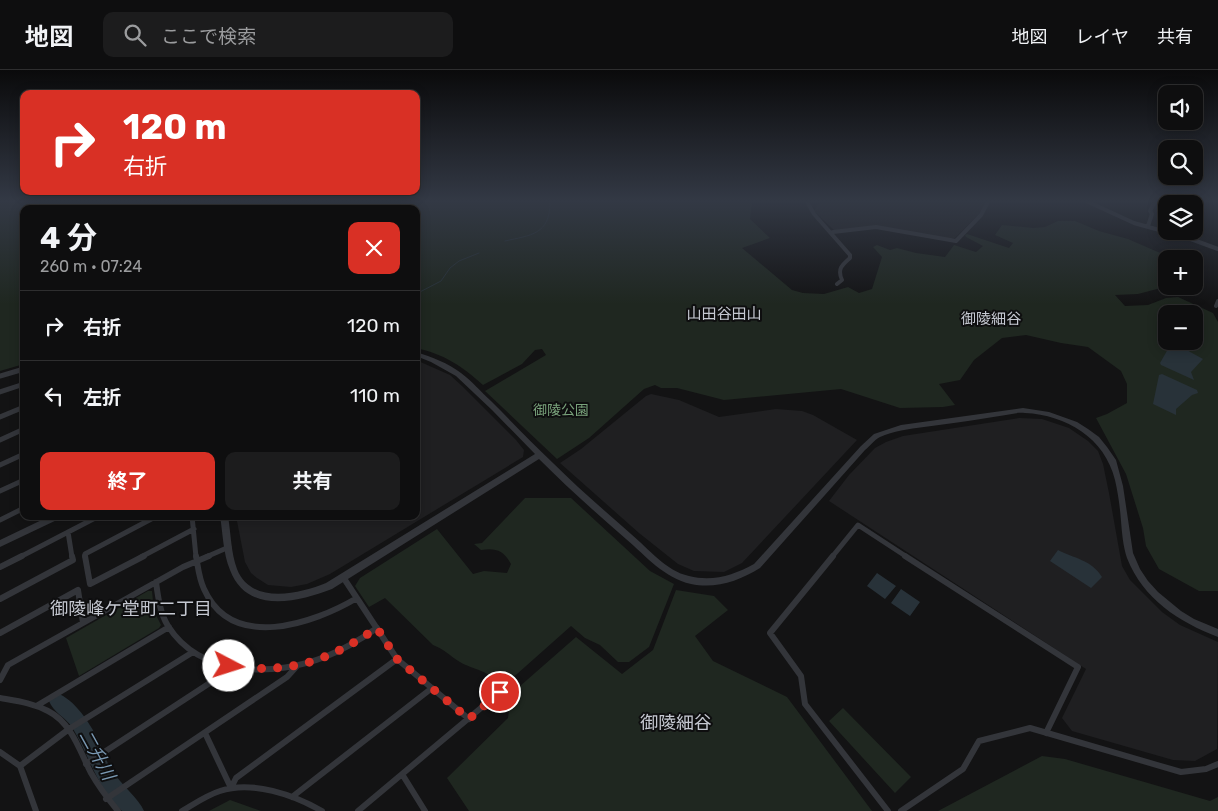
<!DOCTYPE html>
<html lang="ja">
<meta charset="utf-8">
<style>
:root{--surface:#0e0e0f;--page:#1c1c1d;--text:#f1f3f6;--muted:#9b9c9e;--line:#2e2e2f;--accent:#d93025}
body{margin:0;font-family:Rubik,"Noto Sans JP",sans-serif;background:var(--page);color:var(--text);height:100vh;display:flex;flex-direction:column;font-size:19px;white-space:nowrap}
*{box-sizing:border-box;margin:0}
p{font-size:16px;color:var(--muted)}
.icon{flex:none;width:28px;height:28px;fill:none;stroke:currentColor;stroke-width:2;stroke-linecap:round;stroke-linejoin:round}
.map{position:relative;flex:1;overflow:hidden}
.details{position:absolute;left:20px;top:135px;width:400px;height:315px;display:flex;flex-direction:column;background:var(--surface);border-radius:10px;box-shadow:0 2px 12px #0003,0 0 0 1px var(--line)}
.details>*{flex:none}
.hud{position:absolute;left:20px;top:20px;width:400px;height:105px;border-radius:10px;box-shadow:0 2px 12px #0003,0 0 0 1px var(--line);background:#d93025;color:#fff;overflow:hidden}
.tools{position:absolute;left:1158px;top:15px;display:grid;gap:10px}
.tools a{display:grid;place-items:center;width:45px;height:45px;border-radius:10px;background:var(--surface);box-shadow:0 2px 12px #0003,0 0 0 1px var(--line);font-size:25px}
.pin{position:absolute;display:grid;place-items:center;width:42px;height:42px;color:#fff;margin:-21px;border:2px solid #fff;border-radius:50%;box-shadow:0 1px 5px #0007}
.me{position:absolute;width:55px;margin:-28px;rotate:95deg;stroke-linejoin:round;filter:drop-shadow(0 0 4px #0008)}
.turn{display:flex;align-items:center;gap:18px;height:105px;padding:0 20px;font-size:22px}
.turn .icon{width:65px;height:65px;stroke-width:2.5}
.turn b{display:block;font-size:35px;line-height:42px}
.round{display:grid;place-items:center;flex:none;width:52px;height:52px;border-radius:10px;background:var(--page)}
.summary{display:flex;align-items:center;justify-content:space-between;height:85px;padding:0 20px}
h1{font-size:30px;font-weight:700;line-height:38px}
.primary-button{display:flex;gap:10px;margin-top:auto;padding:10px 20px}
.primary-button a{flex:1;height:58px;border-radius:10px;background:var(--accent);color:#fff;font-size:20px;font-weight:700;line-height:58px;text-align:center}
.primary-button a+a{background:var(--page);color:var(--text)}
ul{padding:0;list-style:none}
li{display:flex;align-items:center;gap:15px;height:70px;padding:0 20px;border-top:1px solid var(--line)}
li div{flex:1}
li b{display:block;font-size:19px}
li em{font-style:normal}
header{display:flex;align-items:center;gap:30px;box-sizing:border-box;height:70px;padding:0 25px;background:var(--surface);border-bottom:1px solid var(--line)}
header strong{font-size:24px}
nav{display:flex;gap:28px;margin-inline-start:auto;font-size:18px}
.search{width:350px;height:45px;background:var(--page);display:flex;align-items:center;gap:12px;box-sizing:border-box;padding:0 18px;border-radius:10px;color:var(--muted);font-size:19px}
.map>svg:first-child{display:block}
.built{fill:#1f1f21}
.green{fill:#1f2720;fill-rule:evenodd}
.water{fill:#283239}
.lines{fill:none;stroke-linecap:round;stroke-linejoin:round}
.stream{stroke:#283239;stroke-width:1}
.river{fill:#283239;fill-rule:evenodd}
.minor-far2{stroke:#33353a;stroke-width:4}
.minor-far1{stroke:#33353a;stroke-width:5}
.minor{stroke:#33353a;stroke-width:6}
.tertiary{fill:#33353a;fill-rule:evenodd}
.route{stroke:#d93025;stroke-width:9;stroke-dasharray:0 16.2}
.labels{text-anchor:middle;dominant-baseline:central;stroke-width:4;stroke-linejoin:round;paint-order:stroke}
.park-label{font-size:14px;fill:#79a27b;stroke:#0e0e0f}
.neighbourhood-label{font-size:15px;fill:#c5c8d1;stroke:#0e0e0f}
.near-neighbourhood-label{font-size:18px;fill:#c5c8d1;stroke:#0e0e0f}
.near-water-label{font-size:18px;font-style:italic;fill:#7998b2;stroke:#0e0e0f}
</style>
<header>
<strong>地図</strong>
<div class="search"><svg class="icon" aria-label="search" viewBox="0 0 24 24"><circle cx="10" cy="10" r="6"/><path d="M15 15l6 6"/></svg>ここで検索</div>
<nav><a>地図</a><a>レイヤ</a><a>共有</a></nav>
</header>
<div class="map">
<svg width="1218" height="741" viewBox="0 0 1218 741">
<rect width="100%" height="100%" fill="#131314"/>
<path class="built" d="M821 130H987L983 140 955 168 951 169 878 157 835 161 814 141Z
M416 290 450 305 462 316 516 370 524 380 523 387 330 504 307 514 291 517 268 515 257 508 251 503 245 492 236 446H416Z
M651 324 679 330 719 347 776 339 802 341 813 345 857 370 742 493 724 502 694 501 678 494 639 463 560 393 581 379 646 326Z
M1019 348 1042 349 1069 358 1088 371 1098 381 1103 394 1109 423 1122 496 1130 510 1162 542 1180 555 1218 572 1217 679 1195 691 1173 690 1072 661 1062 648 1086 599 829 431 849 405 875 378 886 372 903 366Z"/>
<path class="green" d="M0 130H752L750 149 770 168 742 178 792 220 803 223 824 224 848 217 859 223 872 219 882 187 873 177 877 175 890 180 897 178 916 183 945 187 954 175 976 182 983 176 966 167 965 165 967 164 1009 178 1013 173 995 165 1002 155 1033 158 1045 157 1058 151H1075L1099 161 1128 169 1174 189H1166V216H1194V212L1199 214 1194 217 1198 219 1193 224 1178 219 1161 218 1138 224 1115 225 1125 236 1148 235 1166 228 1178 227 1213 243 1218 252V521H1199L1159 499 1146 476 1143 458 1126 404 1096 348 1107 344 1127 333V314L1121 301 1088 277 1061 273 1026 265 1002 268 974 290 960 310 939 314 955 335 943 337 900 338 841 319 724 330 677 318H661L655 315 644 319 589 368 557 389 485 321 546 285 542 279 535 280 522 294 483 315C462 296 444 284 416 278V139H24V294L0 301ZM1166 244H1194V271H1166Z
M525 428H571L650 501 674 514 649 577 629 592H618L600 575 585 568 571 556 517 604 498 617C492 600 473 600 460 592 450 586 444 579 433 575L385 528 369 537 355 516 360 508 437 459 473 504 484 501 507 503 511 494C503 480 496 478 481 480L474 474 482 473Z
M676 520 714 526 728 540 695 566 713 591 787 627 872 741H469L447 708 508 648 511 624 576 567 622 604 653 580Z
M148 521H152L154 541 161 555 159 558 79 606 66 568Z
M843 638 911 707 895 723 829 651Z
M1042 686 1065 689 1210 731 1218 727V741H938Z
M230 730 261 741H209Z"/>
<path class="water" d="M1172 272 1203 289 1191 302 1194 310 1161 295 1160 293Z
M1162 304 1197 320 1198 323 1192 325 1176 339V345L1153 334 1159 305Z
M1058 480C1073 488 1092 490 1102 507L1091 518 1050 491Z
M877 503 896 516 885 529 867 516Z
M901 519 920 532 910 546 891 533Z"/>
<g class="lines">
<path class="stream" d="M505 171C531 165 550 165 550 132
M416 224 441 211 450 198 459 191 479 183"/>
<path class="river" d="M57 623C75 630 89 652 98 669 103 679 106 692 112 701 121 714 139 729 144 741H122C97 718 89 685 72 657 65 647 53 642 49 631L51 625Z"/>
<path class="minor-far2" d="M806 130 814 144 850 185V188C842 195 837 199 842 210L837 214
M1084 130 1134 153 1188 168 1218 179
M1148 156 1152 144 1150 141 1156 130
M833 162 876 157 956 171 981 145 989 130
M1216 236 1218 231"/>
<path class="minor-far1" d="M0 306 24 299
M0 322 24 314
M0 347 24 337
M0 370 24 359
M0 395 24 384
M0 421 24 410
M192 446 196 487
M0 450 24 438
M68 462 72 487
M20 487 99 446
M85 487V484L157 446
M141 487 194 459
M206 487 229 477
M832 487 858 455 907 487"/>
<path class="minor" d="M85 486 90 514 144 486
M196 486C198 497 199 509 204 519 232 582 313 554 357 528
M833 486 770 563 801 606 805 634 888 741
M905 486 1078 597 1046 663
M0 497 22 486
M343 507 397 589 469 649
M156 512C158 527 160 543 168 556 201 608 276 607 327 586 345 579 361 569 377 558
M0 529 73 490 72 486
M0 563 78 520 83 553
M0 610 8 595 183 497 209 486
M0 628C17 631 33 633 48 641 72 653 80 682 91 703 99 717 108 729 118 741
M38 635 169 557
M205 663 231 718
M0 682 20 696 36 741
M86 694 222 605 229 596
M20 696 69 659 193 582
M402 704 425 741
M231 718 236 708 397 589
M292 727 432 618
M106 729 287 607 297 596
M182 741C194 734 207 725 220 721 252 710 294 725 322 741
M358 741 500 622
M901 741 963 699 979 671 1030 658 1181 702 1206 699 1218 694"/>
<path class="tertiary" d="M416 282C432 287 448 293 461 303 472 311 481 322 491 331 512 352 532 373 553 393 578 418 605 441 631 464 649 479 666 501 689 506 713 512 734 505 754 494L861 376 874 364 901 355 1023 338 1049 342 1077 352 1088 359 1099 367 1107 377 1116 390 1123 416 1133 483 1140 499 1148 511 1158 522 1181 541 1194 549 1218 559V567C1179 552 1143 529 1127 488 1123 476 1122 463 1121 451 1120 437 1118 423 1115 410 1105 368 1066 345 1025 343 1018 342 1012 344 1006 345 993 347 981 349 968 351 954 353 939 355 924 357 909 359 893 361 880 367 874 370 870 376 865 380L760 498C739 511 716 519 691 514 664 508 646 486 626 469 596 443 567 417 539 389L332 519C298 532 247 545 230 500 223 483 223 464 220 446H228C231 464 231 483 237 499 251 535 299 524 326 513L535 384 492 340 456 306 431 292 416 286Z
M50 446H62L61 448 0 477V470Z"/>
</g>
<linearGradient id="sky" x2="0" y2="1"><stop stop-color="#0a0a0b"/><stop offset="0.56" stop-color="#333945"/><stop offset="1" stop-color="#333945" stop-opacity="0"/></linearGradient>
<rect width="1218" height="234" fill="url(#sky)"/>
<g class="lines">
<path class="route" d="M229 596C291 604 326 592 377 558L397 589 469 649 500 622"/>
</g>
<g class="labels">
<g class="park-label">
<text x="561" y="340">御陵公園</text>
</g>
<g class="neighbourhood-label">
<text x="724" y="244">山田谷田山</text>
<text x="991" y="249">御陵細谷</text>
</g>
<g class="near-neighbourhood-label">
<text x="131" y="539">御陵峰ケ堂町二丁目</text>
<text x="676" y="653">御陵細谷</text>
</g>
<g class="near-water-label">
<text transform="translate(97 685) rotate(61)">二升川</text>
</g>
</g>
</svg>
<div class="tools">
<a><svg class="icon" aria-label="sound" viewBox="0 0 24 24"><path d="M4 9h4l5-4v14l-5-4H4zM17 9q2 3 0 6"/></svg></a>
<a><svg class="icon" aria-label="search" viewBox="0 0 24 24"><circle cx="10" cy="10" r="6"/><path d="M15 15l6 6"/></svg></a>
<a><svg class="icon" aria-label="layers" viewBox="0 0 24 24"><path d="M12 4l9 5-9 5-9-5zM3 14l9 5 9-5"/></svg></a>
<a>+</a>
<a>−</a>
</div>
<div class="pin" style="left:500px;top:622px;background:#d93025"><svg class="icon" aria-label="arrive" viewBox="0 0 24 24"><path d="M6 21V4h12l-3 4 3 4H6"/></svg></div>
<svg class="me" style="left:229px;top:596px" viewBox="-20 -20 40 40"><circle r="19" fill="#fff"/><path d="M0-13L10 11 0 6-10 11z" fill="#d93025"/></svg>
<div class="hud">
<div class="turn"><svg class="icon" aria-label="right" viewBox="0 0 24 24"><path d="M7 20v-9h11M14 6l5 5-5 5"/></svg><div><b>120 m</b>右折</div></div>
</div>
<section class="details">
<div class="summary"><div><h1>4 分</h1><p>260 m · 07:24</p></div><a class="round" style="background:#d93025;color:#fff"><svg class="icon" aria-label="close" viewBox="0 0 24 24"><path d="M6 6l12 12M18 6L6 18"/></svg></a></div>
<ul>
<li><svg class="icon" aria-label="right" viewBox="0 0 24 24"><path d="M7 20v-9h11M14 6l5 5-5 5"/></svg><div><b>右折</b></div><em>120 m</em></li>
<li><svg class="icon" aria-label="left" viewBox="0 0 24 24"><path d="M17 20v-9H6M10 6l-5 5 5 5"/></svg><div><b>左折</b></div><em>110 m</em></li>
</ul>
<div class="primary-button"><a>終了</a><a>共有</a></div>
</section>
</div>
